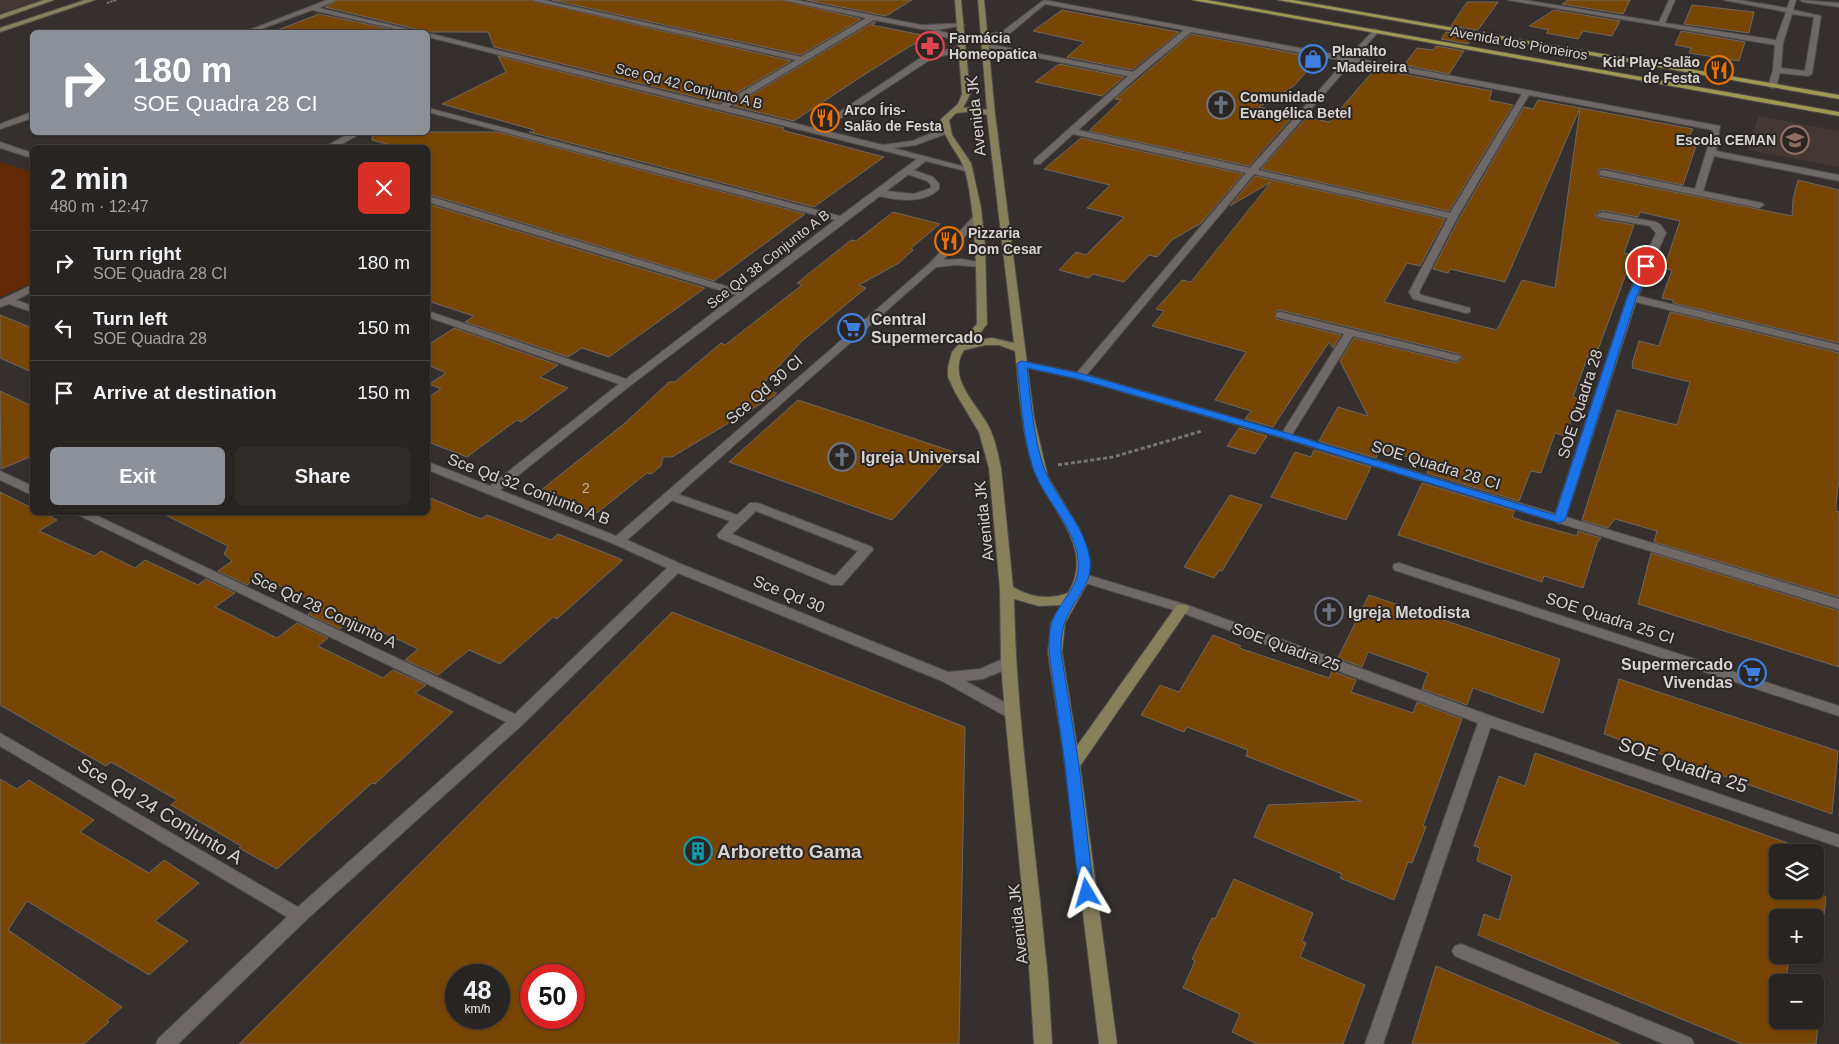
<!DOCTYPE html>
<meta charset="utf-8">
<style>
:root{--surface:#282422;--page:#302c2a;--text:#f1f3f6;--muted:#a5a4a5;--line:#444140;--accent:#8c9099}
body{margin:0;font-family:Arial,sans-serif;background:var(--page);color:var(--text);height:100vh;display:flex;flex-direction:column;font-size:19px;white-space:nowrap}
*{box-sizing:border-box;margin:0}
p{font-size:16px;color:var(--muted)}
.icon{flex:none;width:28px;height:28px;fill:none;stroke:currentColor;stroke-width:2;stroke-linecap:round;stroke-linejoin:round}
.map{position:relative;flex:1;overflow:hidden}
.drawer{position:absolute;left:30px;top:145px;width:400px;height:370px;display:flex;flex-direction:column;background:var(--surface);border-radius:8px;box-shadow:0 1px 4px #0004,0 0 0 1px var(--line)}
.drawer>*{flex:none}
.top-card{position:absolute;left:30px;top:30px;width:400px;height:105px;border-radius:8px;box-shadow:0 1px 4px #0004,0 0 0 1px var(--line);background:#8c9099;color:#fff;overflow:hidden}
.fabs{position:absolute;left:1769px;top:844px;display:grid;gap:10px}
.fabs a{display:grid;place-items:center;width:55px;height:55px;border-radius:8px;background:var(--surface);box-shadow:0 1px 4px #0004,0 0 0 1px var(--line);font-size:25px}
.speed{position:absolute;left:445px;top:964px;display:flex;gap:10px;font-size:25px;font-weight:700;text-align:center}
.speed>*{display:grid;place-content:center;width:65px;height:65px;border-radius:50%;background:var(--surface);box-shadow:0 1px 4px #0004,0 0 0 1px var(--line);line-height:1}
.speed small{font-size:12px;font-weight:400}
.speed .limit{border:8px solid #d22;background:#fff;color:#111}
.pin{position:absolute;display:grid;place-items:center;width:42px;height:42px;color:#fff;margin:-21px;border:2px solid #fff;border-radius:50%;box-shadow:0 1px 5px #0007}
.me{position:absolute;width:55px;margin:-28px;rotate:353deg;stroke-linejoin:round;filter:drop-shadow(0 0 4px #0008)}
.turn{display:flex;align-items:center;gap:18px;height:105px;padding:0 20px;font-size:22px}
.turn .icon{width:65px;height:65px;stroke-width:2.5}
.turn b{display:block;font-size:35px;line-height:42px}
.round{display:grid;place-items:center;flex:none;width:52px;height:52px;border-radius:8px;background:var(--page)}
.head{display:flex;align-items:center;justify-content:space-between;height:85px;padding:0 20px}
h1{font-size:30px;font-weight:800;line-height:38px}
.button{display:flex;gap:10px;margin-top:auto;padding:10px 20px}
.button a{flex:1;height:58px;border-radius:8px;background:var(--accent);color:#fff;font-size:20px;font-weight:800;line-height:58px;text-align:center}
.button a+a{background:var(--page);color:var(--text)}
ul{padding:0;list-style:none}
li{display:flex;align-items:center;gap:15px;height:65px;padding:0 20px;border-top:1px solid var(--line)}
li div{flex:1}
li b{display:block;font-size:19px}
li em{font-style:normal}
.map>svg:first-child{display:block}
.built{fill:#433833}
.green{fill:#622904}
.building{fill:#774605;stroke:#6c6763;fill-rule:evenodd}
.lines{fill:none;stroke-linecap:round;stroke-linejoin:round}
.service-casing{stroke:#514d4b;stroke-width:2}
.minor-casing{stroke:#514d4b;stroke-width:2}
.tertiary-casing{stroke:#514d4b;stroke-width:2}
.secondary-casing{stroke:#514d4b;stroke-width:2}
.primary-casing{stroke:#514d4b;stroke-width:2}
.path-far1{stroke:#7a7573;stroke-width:2;stroke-dasharray:2.5 1;stroke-linecap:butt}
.path{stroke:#7a7573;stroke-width:3;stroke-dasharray:4 2.5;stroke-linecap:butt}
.service{fill:#6e6966;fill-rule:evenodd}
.minor{fill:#6e6966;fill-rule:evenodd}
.tertiary{fill:#6e6966;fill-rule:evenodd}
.secondary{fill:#86805b;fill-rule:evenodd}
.primary{fill:#9f9850;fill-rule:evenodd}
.route{fill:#1a73e8;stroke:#114b97}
.labels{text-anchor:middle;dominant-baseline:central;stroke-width:4;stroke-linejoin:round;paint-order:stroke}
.far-poi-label{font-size:14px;font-weight:bold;fill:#d7d4d2;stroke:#2b2624;text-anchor:start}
.far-street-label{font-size:14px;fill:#d7d4d2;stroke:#2b2624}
.number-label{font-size:14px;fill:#bfb09f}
.street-label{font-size:16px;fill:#d7d4d2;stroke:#2b2624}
.poi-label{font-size:16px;font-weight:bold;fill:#d7d4d2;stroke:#2b2624;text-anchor:start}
.near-street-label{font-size:19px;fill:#d7d4d2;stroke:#2b2624}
.near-poi-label{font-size:19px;font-weight:bold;fill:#d7d4d2;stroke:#2b2624;text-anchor:start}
</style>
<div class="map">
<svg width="1839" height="1044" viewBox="0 0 1839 1044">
<rect width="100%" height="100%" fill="#35302d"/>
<path class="built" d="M0 0H39L0 13Z
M1758 116 1839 131V167L1748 150Z"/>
<path class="green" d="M0 162 32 172V283L0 297Z"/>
<path class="building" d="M338 0H529L791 61 720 103 494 47 488 32H422L420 30 325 7Z
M552 0H781L861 19 801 55Z
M806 0H912L886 16Z
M1568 0H1630L1623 14 1562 4Z
M1467 2H1498L1478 30 1451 26Z
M1692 5 1754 12 1749 33 1684 24Z
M1062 10 1120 21 1179 32 1132 70 1067 57 1084 42 1033 31Z
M1554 10 1620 21 1612 36 1583 31 1578 39 1546 33 1549 30 1529 26Z
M319 14 403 32H275V31Z
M874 22H876L872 25 927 36 870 71 794 121 733 106Z
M1681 31 1745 42 1739 61 1689 53 1691 48 1675 45Z
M1446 32 1474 36 1468 44 1441 39Z
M1191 34 1318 58 1294 86 1259 107 1295 114 1249 166 1089 131 1121 100 1115 99Z
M1436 46 1464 51 1449 74 1404 65 1417 48 1433 50Z
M498 56 784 128 782 130 884 157 814 207 529 132H534V130L442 104 506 72Z
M1059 64 1124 77 1102 96 1035 82Z
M1375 69 1492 91 1489 100 1513 105 1449 211 1261 169 1307 117 1329 122Z
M1538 100 1693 129 1688 139 1698 140 1683 185 1603 168 1598 170 1600 177 1792 216 1793 199 1798 180 1839 190V343L1673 303V300L1662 298 1672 270 1664 268 1680 221 1640 212 1638 217 1601 210 1595 215 1599 219 1634 225 1624 253 1633 255 1596 355 1589 353 1573 397 1580 399 1565 436 1555 433 1541 473 1531 471 1519 501 1427 473 1430 465 1408 457 1380 449 1376 458 1319 441 1338 407 1368 416 1340 361 1354 338 1456 363 1463 359 1460 354 1280 310 1276 311V319L1341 335 1333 348 1329 342 1273 427 1245 419 1251 411 1215 400 1246 352 1152 326 1164 311 1156 309 1182 280 1191 282 1271 182 1230 206 1255 176 1445 219 1420 266 1407 263 1384 302 1497 330 1522 280 1555 288 1580 108 1505 282 1450 269 1448 273 1433 269 1460 217 1524 107 1533 109Z
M373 132H498L805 214 714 281 428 194V148H400L372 140Z
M1081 138 1243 174 1201 223 1172 240 1157 257 1149 255 1124 282 1093 274 1089 278 1059 270 1076 252 1086 255 1124 217 1087 208 1110 185 1044 169Z
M428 204 705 288 609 357 582 348 568 357 465 322 474 316 428 301Z
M893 212 940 224 911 248 913 250 899 263 859 285 866 288 801 342 759 388 777 393 774 396 672 457H663L661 466 651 474 647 473 597 513 540 491 625 423 669 382H675L721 343 725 345 802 285 797 283 851 240 856 241Z
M1670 312 1839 353V478L1836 504V511L1839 512V597L1654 542 1657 531 1615 519 1608 528 1582 520 1617 410 1677 425 1690 382 1632 368 1633 365 1632 364 1639 341 1659 346Z
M0 315 32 328V372L0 358Z
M454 328 558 365 540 377 568 388 521 422 517 420 467 457 428 442V397L441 389 429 384 446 373 428 365V345Z
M0 391 32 406V456L1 469Z
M798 400 862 421 954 452 892 520 729 462Z
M1239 428 1267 436 1255 454 1227 446Z
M1314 450 1371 467 1346 520 1271 497 1295 452 1311 457Z
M1422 483 1515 511 1512 517 1523 521 1577 536 1578 531 1601 538 1597 543 1583 588 1544 576 1542 582 1398 535Z
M0 492 32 508V512H42L57 520 39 531 94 556 101 551 135 568 145 560 198 585 206 579 235 593 215 607 277 638 297 623 328 638 318 646 383 678 393 670 426 685 415 693 453 712 375 784 372 783 277 869 239 848 241 846 171 805 177 800 111 762 106 766 0 705Z
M1230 495 1262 505 1222 571 1219 570 1214 578 1184 567Z
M428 497 481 519 487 515 551 540 558 534 623 560 557 619 553 617 500 664 469 650 438 675 405 660 418 649 353 618 340 629 308 614 321 605 259 576 247 585 218 571 232 561 224 554 228 546 159 512H428Z
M1651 553 1839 611V667L1638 604Z
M1369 595 1560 659 1543 713 1473 688 1467 705 1422 689 1428 673 1368 652 1362 667 1338 658Z
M672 612 965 727 959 1044H239ZM456 975H499V1018H456ZM531 975H574V1018H531Z
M1213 635 1241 646 1239 648 1329 678 1332 671 1356 680 1351 692 1413 713 1417 702 1462 719 1423 826 1426 827 1412 863 1408 862 1394 900 1340 878 1342 874 1254 837 1268 805 1361 801 1246 756 1248 750 1187 727 1184 732 1141 715 1160 685 1179 692Z
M1619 679 1838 751 1832 814 1604 734Z
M1535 753 1813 852H1778V890H1809L1826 897 1822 936 1815 934V918H1778V955H1790L1785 982H1778V1020H1803L1818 1026 1816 1044H1742L1478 935 1484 914 1499 920 1512 876 1477 861 1480 848 1474 846 1499 776 1525 786Z
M0 779 17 789 29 780 94 820 80 832 149 873 164 860 199 883 155 921 188 941 149 975 27 901 8 930 122 1007 107 1020 109 1022 84 1044H0Z
M1234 879 1313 913 1302 941 1306 943 1300 957 1365 985 1343 1044H1257L1232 1032 1240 1014 1183 988 1195 961 1192 959 1212 918 1215 919Z
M1436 966 1621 1044H1412Z"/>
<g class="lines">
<defs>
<path id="service" d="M962 46H965V50L931 59 818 133 811 131 925 55Z
M907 168 933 177 939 184V189C923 205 894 200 874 195L873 193 877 190 914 194 931 188V185L927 181 904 173 903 171Z
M669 491 737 515 750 503H758L872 547 873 550 842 585H832L719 538 717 535 730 521 665 498 663 495ZM756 511 858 551 835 576 732 534Z"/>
<path id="minor" d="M327 0H336L319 8 420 32H409L312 10 253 32H244Z
M531 0H543L801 57 866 18 783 0H796L921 25C930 25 960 22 965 25L936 30 964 37V41H961L933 34 932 32 936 30 921 29 874 20 728 107 883 145 912 141 942 129H948V133L916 145 893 148 973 169 969 172 926 161 631 385 500 490 616 536 930 263 975 215H981V219L943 260 962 259 983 263V267L956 265 936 267 627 540 681 564 948 672 980 669 1003 659H1013L1015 663 1013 667 982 679 965 681 1017 709 1019 713 1017 717 1012 718 1007 717 942 681 678 573 522 725 305 921 178 1044H156L159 1038 287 917 0 746V733L298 907 506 722 72 512H89L515 714 667 568 614 544 428 470V462L490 486 619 384 428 317V311L626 379 736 295 428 202V196L742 291 835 220 428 112V108L840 216 917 159 428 37V33L720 105 796 60Z
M1044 0 1348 57 1375 29 1379 31 1355 58 1720 126 1716 151 1839 175V181L1714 156 1703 191 1762 203 1764 205 1759 208 1600 175V171L1603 170 1695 189 1713 130 1529 95 1458 216 1419 292 1421 295 1470 308V312L1466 313 1413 299 1409 292 1448 218 1254 174 1084 378 1080 379 1075 376 1076 374 1246 173 1073 134 1040 164H1034V160L1128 76 986 47H983V43L1133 72 1184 30 1045 4 1008 35 985 38 981 36 1003 31ZM1191 32 1345 61 1250 168 1078 130 1137 77ZM1352 62 1522 94 1450 213 1258 170Z
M1508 0H1524L1659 22 1669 0H1675L1665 23 1776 40 1786 12 1724 0H1739L1787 8 1790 0H1796L1793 10 1821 16 1812 74 1808 76 1780 73 1776 86 1772 88 1768 86 1773 70 1775 45ZM1792 14 1814 17 1805 71 1781 68 1783 43Z
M1800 0 1839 3V7L1803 2Z
M29 113H32V118L0 129V124Z
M352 132H363L335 148H323Z
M0 142 32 153V158L0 148Z
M1602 212 1656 222 1661 225 1666 233 1638 296 1839 345V351L1636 302 1565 520 1559 524 1553 520 1627 298 1656 233 1650 226 1599 217 1597 215Z
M32 285V292L16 300 32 306V312L9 304 0 307V300Z
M1280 312 1460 356 1461 358 1456 361 1353 336 1290 438H1282L1280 436 1344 334 1276 317V313Z
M0 471 32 486V495L0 480Z
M1399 563 1839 706V716L1394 570 1393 567 1394 564Z
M1486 715 1491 716 1493 720 1383 1044H1365L1479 720 1481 716Z
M1461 944 1691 1038 1694 1044H1664L1455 956 1452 951 1455 946Z"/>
<path id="tertiary" d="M1022 361 1084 374 1290 434 1839 599V609L1282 438 1078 379 1018 366 1017 364Z
M1084 574 1187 605 1491 716 1839 835V847L1481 724 1177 611 1079 581 1077 578Z"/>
<path id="secondary" d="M44 0H54L0 19V15Z
M85 0H95L0 32V28Z
M955 0H961L970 94 963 108 974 107 987 110 978 0H984L995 114 1034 418 1048 477 1080 530 1090 559 1088 582 1065 623 1062 652 1077 746 1177 605H1187L1189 608 1080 766 1117 1044H1099L1063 750 1048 652 1051 623 1061 605 1039 606 1014 599C1016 717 1034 833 1045 950 1049 981 1050 1013 1052 1044H1034L1028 951 1005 713 1001 663 1000 589 989 468 979 432 956 394 948 377V367L952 352 977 324C976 274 977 223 966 174 961 153 943 141 941 119L958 104 962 94ZM974 111 987 115 1014 343 992 338 975 340 987 324 985 246 981 208 971 163 952 135 949 120 956 113ZM985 345H999L1015 351C1019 388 1021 425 1031 461 1043 506 1098 544 1068 593 1049 600 1031 598 1013 587L1001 468C998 454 995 439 989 427 977 404 946 378 964 350Z"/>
<path id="primary" d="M1192 0H1207L1839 112V116Z
M1278 0H1293L1839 95V99Z"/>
</defs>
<use href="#service" class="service-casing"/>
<use href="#minor" class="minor-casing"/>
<use href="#tertiary" class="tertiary-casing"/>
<use href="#secondary" class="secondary-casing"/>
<use href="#primary" class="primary-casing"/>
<path class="path-far1" d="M107 3 116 0"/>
<path class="path" d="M1058 465 1113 457 1202 431"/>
<use href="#service" class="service"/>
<use href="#minor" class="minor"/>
<use href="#tertiary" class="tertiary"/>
<use href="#secondary" class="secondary"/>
<use href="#primary" class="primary"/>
</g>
<path class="route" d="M1646 263 1651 266 1636 298 1565 520 1559 523 1283 438 1078 379 1027 368C1031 400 1033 435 1043 465 1054 498 1086 526 1090 560 1093 582 1077 596 1068 615 1062 626 1061 639 1061 652L1079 765 1094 893 1092 897 1087 899 1081 897 1079 893 1065 765 1049 652C1049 639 1049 626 1055 615 1065 596 1081 583 1078 560 1075 526 1042 498 1032 465 1022 433 1021 397 1017 364L1019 362 1022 361 1083 374 1290 434 1555 515 1627 298 1642 266Z"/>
<defs>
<symbol id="pharmacy-ring" viewBox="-11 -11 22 22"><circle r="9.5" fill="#2b2624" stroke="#e0444e" stroke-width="1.5"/><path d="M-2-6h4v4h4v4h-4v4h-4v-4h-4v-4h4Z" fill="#e0444e"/></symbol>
<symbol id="shop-ring" viewBox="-11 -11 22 22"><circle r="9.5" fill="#2b2624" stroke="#3f7fe0" stroke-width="1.5"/><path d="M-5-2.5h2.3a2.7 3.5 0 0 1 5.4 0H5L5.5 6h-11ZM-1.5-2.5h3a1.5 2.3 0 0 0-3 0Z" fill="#3f7fe0"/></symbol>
<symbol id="restaurant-ring" viewBox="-11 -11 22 22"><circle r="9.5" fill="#2b2624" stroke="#e8710a" stroke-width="1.5"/><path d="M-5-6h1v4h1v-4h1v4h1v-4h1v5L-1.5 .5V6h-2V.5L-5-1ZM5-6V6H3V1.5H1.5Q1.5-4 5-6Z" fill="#e8710a"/></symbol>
<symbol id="church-ring" viewBox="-11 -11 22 22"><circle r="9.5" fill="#2b2624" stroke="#6b7280" stroke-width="1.5"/><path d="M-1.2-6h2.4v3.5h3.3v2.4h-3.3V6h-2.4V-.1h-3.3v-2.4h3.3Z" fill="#6b7280"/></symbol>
<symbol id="school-ring" viewBox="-11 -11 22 22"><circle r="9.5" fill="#2b2624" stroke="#8d6e63" stroke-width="1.5"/><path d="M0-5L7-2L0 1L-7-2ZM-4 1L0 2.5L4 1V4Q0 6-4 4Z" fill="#8d6e63"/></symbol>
<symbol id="supermarket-ring" viewBox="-11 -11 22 22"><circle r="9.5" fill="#2b2624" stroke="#3f7fe0" stroke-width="1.5"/><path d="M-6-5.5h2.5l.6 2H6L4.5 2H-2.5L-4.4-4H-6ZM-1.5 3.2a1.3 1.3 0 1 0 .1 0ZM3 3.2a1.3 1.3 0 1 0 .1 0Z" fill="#3f7fe0"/></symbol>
<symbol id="building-ring" viewBox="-11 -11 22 22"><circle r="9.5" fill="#2b2624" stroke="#0f9aa8" stroke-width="1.5"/><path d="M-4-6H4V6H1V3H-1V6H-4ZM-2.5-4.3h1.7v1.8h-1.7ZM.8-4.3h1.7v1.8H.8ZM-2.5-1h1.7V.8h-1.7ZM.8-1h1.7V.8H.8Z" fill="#0f9aa8"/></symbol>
</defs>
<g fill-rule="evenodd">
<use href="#pharmacy-ring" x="914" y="30" width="32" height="32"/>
<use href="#shop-ring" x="1297" y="43" width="32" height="32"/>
<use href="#restaurant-ring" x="1703" y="54" width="32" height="32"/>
<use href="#church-ring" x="1205" y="89" width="32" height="32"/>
<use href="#restaurant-ring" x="809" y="102" width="32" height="32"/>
<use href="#school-ring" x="1779" y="124" width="32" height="32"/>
<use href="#restaurant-ring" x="933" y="225" width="32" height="32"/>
<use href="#supermarket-ring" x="836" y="312" width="32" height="32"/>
<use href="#church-ring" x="826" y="441" width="32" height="32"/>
<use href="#church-ring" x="1313" y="596" width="32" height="32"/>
<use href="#supermarket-ring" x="1736" y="657" width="32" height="32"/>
<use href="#building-ring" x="682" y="835" width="32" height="32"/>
</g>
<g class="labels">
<g class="far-poi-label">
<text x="949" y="38">Farmácia<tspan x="949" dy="16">Homeopatica</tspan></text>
<text x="1332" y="51">Planalto<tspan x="1332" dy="16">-Madeireira</tspan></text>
<text x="1700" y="62" text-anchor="end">Kid Play-Salão<tspan x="1700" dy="16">de Festa</tspan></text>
<text x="1240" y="97">Comunidade<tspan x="1240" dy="16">Evangélica Betel</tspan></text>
<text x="844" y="110">Arco Íris-<tspan x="844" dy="16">Salão de Festa</tspan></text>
<text x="1776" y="140" text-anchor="end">Escola CEMAN</text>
<text x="968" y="233">Pizzaria<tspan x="968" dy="16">Dom Cesar</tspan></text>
</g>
<g class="far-street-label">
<text transform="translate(1519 43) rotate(10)">Avenida dos Pioneiros</text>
<text transform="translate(689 86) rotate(14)">Sce Qd 42 Conjunto A B</text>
<text transform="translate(768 259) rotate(-38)">Sce Qd 38 Conjunto A B</text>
</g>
<g class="number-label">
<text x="586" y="488">2</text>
</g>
<g class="street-label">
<text transform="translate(976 116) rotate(-96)">Avenida JK</text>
<text transform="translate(764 390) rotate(-41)">Sce Qd 30 Cl</text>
<text transform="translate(1580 404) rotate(-72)">SOE Quadra 28</text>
<text transform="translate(1436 465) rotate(17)">SOE Quadra 28 CI</text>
<text transform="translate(529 489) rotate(21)">Sce Qd 32 Conjunto A B</text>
<text transform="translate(984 521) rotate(-96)">Avenida JK</text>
<text transform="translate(789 594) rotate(22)">Sce Qd 30</text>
<text transform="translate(324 610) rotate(25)">Sce Qd 28 Conjunto A</text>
<text transform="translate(1610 618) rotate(18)">SOE Quadra 25 CI</text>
<text transform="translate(1286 647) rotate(20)">SOE Quadra 25</text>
<text transform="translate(1018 924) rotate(-96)">Avenida JK</text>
</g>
<g class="poi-label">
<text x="871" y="319">Central<tspan x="871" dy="18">Supermercado</tspan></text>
<text x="861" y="457">Igreja Universal</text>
<text x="1348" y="612">Igreja Metodista</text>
<text x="1733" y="664" text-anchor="end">Supermercado<tspan x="1733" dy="18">Vivendas</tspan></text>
</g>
<g class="near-street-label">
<text transform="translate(1683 765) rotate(19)">SOE Quadra 25</text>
<text transform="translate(160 811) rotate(31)">Sce Qd 24 Conjunto A</text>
</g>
<g class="near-poi-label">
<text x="717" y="851">Arboretto Gama</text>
</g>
</g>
</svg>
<div class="fabs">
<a><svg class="icon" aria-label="layers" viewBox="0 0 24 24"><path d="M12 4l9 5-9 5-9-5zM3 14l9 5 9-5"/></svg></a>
<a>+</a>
<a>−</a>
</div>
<div class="speed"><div>48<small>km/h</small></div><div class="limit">50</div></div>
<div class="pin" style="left:1646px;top:266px;background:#d93025"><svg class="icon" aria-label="arrive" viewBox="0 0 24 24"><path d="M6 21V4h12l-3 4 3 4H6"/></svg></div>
<svg class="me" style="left:1087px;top:893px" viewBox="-20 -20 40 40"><path d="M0-17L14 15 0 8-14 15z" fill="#1a73e8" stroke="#fff" stroke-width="4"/></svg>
<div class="top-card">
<div class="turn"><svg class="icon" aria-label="right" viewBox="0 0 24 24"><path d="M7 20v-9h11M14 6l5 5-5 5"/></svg><div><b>180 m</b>SOE Quadra 28 CI</div></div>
</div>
<section class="drawer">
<div class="head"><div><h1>2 min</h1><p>480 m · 12:47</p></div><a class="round" style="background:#d93025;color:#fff"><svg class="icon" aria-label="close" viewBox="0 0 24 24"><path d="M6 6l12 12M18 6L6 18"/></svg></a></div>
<ul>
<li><svg class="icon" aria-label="right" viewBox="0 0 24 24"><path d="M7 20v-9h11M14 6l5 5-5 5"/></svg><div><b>Turn right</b><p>SOE Quadra 28 CI</p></div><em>180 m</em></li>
<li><svg class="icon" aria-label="left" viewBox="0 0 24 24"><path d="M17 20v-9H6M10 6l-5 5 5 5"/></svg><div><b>Turn left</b><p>SOE Quadra 28</p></div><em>150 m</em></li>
<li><svg class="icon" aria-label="arrive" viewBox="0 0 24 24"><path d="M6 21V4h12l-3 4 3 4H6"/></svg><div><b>Arrive at destination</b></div><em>150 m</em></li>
</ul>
<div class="button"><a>Exit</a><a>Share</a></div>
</section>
</div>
